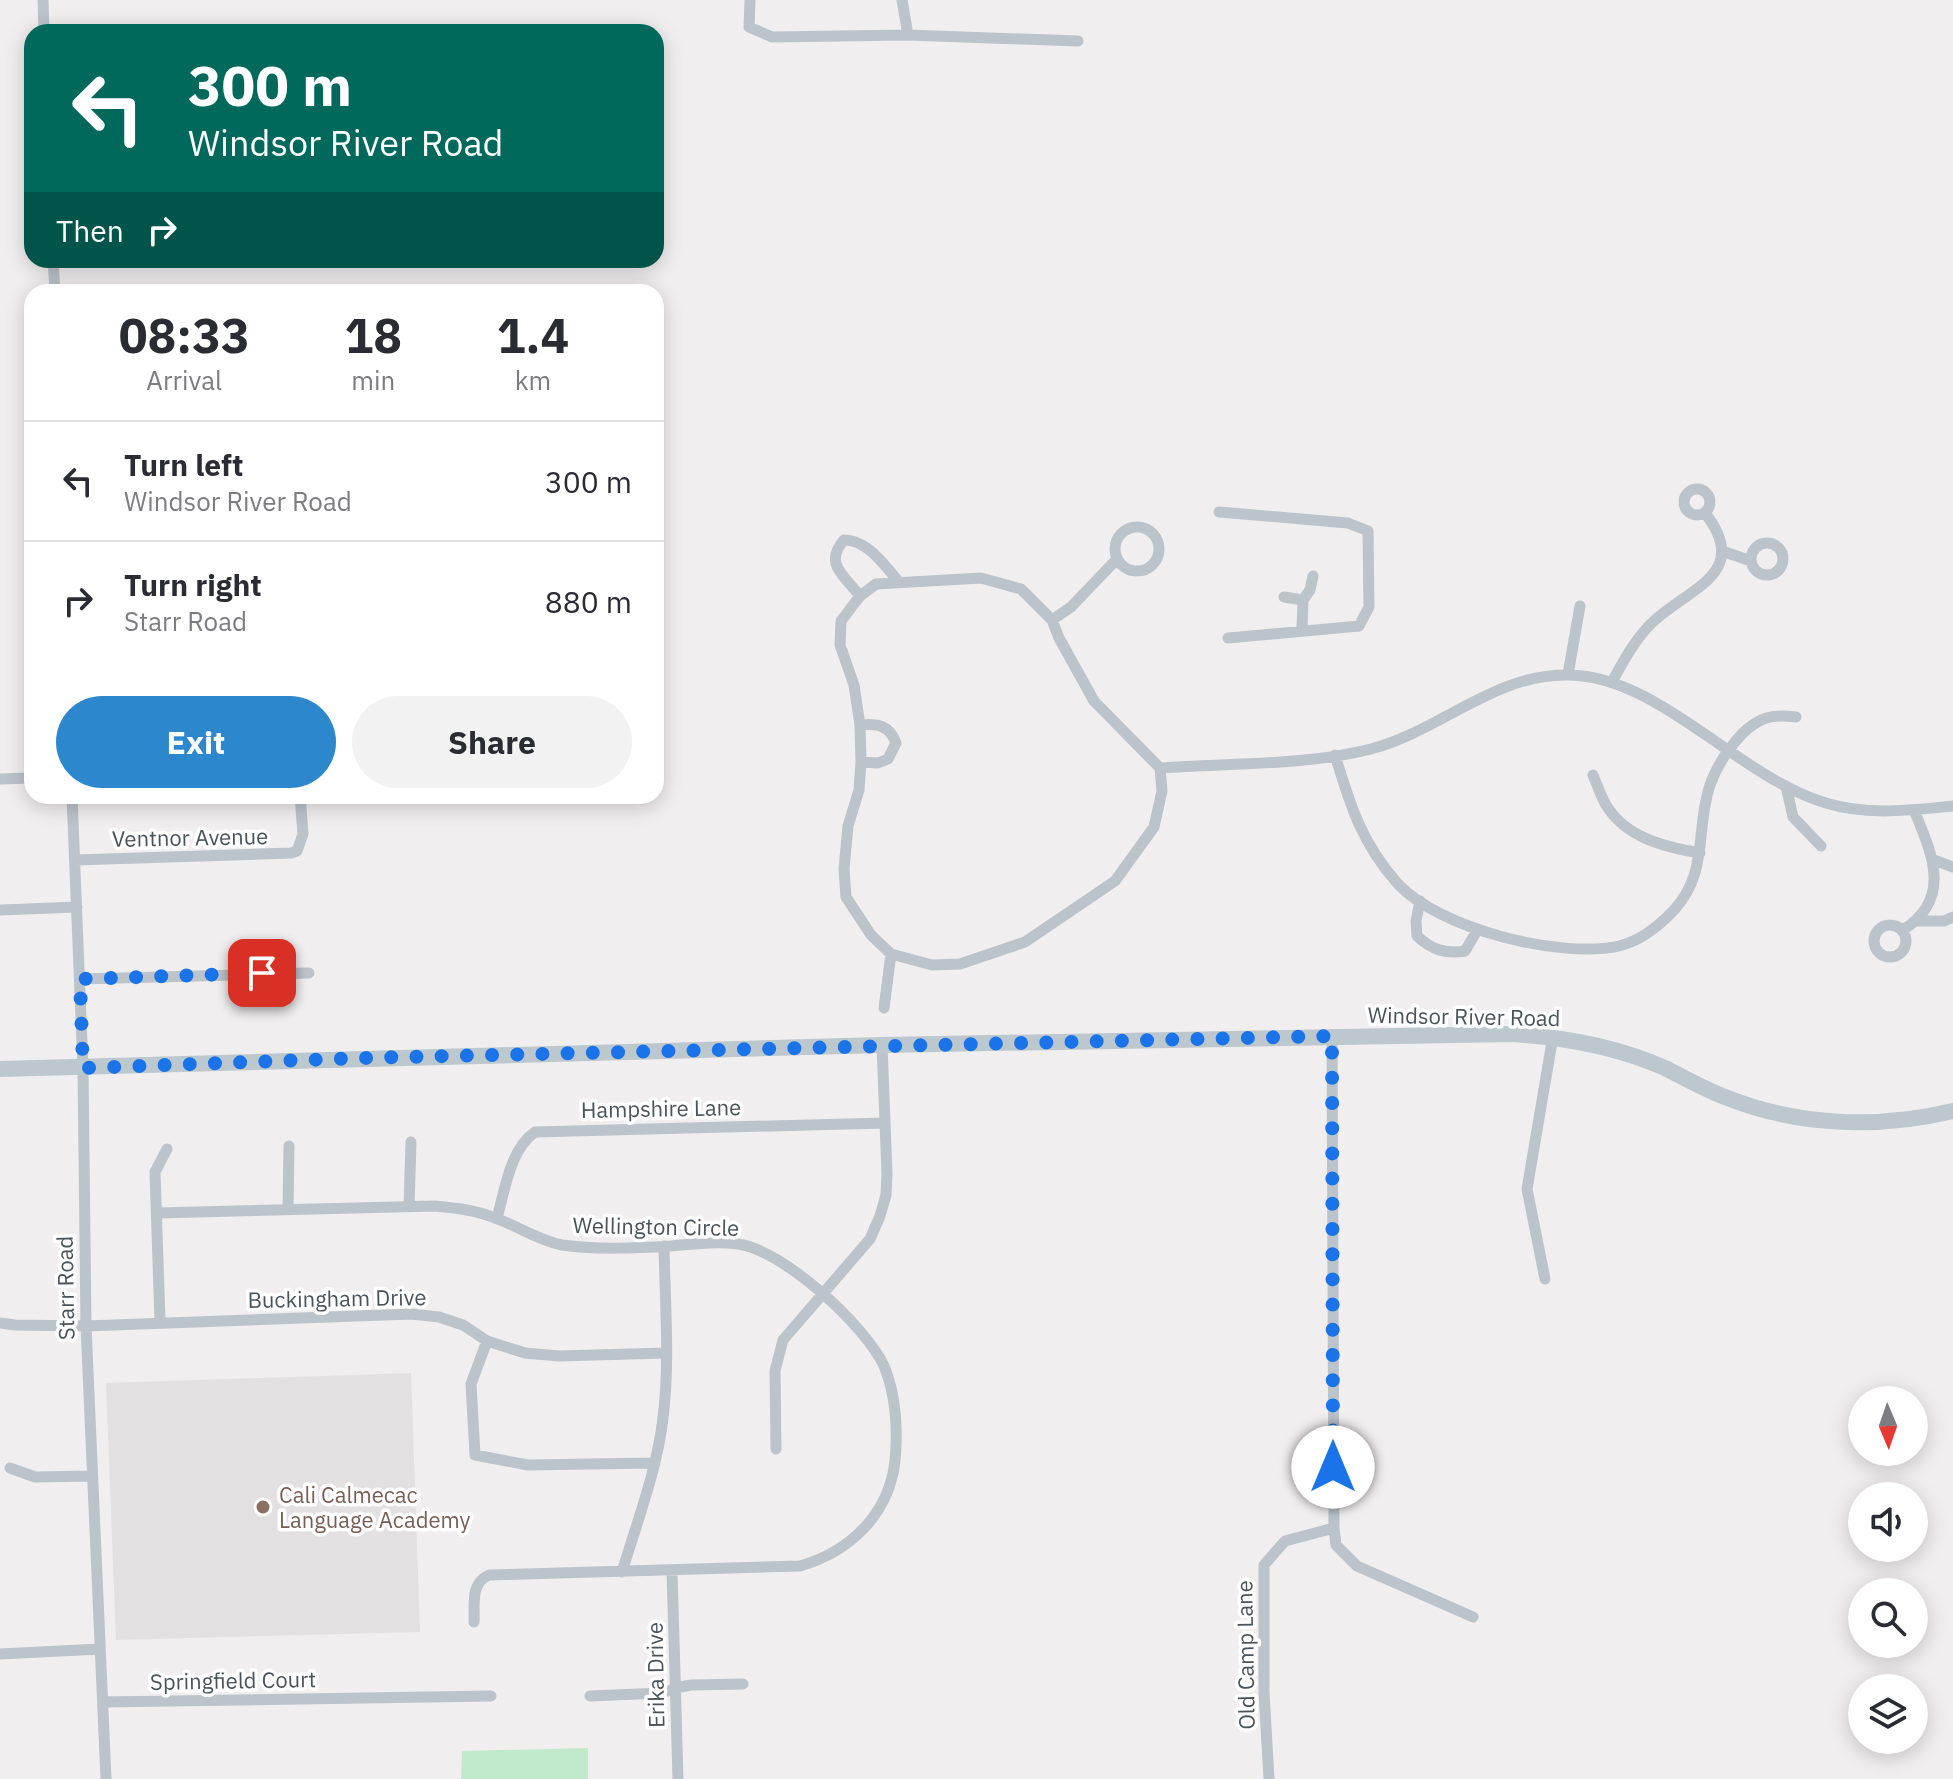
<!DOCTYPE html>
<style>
:root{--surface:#fff;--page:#f2f2f3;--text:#2b2b33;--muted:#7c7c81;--line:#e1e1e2;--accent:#2d87cc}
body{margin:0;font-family:"IBM Plex Sans",sans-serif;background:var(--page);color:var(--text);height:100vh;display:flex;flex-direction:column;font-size:30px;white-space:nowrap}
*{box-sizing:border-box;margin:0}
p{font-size:26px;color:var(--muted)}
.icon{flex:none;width:44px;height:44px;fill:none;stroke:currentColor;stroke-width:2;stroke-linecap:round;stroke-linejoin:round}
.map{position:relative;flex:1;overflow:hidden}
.side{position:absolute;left:24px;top:284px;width:640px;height:520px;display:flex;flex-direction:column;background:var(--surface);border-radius:24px;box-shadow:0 4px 20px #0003}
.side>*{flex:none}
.hud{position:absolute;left:24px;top:24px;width:640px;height:244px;border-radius:24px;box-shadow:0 4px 20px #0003;background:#00695c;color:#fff;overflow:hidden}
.needle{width:52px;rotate:178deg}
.tools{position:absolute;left:1848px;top:1386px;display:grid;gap:16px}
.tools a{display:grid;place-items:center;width:80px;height:80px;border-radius:50%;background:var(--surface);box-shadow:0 4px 20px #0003;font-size:40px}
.pin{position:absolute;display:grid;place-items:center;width:68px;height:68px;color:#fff;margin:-34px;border-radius:16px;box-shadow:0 4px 12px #0006}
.me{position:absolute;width:88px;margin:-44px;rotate:0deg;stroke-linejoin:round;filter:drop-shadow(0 0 6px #0008)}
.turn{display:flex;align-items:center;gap:28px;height:168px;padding:0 32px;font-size:36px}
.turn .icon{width:104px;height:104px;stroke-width:2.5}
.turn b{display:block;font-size:56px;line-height:68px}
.then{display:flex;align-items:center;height:76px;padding:0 32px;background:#0003;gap:16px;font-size:30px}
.eta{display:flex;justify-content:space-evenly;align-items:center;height:136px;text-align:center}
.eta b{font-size:48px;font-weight:800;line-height:56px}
.action{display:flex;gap:16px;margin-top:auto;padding:16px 32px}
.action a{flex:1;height:92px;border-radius:48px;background:var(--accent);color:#fff;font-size:32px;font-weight:800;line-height:92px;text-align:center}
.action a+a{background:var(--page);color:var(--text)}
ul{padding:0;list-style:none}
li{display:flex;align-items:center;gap:24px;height:120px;padding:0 32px;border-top:2px solid var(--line)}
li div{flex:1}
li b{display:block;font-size:30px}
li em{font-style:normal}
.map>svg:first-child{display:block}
.education{fill:#e2e0e0}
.green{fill:#c1eacc}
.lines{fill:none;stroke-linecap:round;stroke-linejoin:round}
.minor{stroke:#bbc4ca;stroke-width:11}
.secondary{stroke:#bcc7ce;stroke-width:16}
.route{stroke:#1a73e8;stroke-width:14;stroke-dasharray:0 25.2}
.education-dot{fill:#8d6e63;stroke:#fff;stroke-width:3}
.labels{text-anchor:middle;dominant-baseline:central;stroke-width:7;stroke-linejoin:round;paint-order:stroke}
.street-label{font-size:22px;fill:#49545a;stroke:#fff}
.education-label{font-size:22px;fill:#785e54;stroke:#fff;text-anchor:start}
</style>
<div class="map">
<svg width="1953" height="1779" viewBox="0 0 1953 1779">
<rect width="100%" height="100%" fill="#f1eeef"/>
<path class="education" d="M411 1373 420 1632 116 1640 106 1383Z"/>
<path class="green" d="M588 1748V1779H461L462 1751Z"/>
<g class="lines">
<path class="minor" d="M43 0 44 32
M750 0 749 27 772 37 908 35
M902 0 908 35 1078 41
M53 260 55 292
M1684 502a13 13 0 1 1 26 0a13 13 0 1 1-26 0Z
M1219 512 1348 523 1368 531 1369 607 1359 626 1228 638
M1115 549a22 22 0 1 1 44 0a22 22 0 1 1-44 0Z
M1751 559a16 16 0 1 1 32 0a16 16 0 1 1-32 0Z
M1722 551 1751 561
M860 596C845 576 823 564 844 540 868 540 884 565 898 581
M1284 597 1303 600 1302 629
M1303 600 1310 590 1313 576
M1052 620 1071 607 1117 559
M1568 674 1580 606
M1612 682C1624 660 1636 637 1655 620 1692 587 1751 572 1705 513
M860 725C878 723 890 726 896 743L888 759 878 763 861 762
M1335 755C1350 805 1362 844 1398 884 1440 929 1560 959 1619 946 1640 941 1659 926 1674 910 1709 872 1695 830 1710 785 1717 765 1728 749 1742 734 1759 717 1772 714 1796 717
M1160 768 1094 701 1059 638 1052 620 1021 589 981 578 876 584 860 596 841 621 840 645 854 685 860 725 861 762 859 790 848 826 844 869 846 897 871 935 891 954 932 965 960 964 1025 942 1115 881 1154 827 1162 791 1160 768C1230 763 1303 766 1371 749 1440 731 1495 673 1569 675 1659 676 1738 777 1826 803 1868 816 1911 810 1953 806
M1593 775C1597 785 1601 796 1606 805 1626 838 1665 847 1700 853
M0 779 32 778
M1786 786 1793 817 1821 846
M72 796 83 1068 86 1326 106 1779
M75 860 291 853 297 851 303 834 300 796
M1934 860 1953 867
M1420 901 1416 921 1417 936C1432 950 1445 954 1465 951L1478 929
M0 910 77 907
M1917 921H1944L1953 917
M1874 941a16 16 0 1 1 32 0a16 16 0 1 1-32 0Z
M1903 930C1953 898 1932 854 1914 810
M80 979 309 973
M884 1008 891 954
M409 1207 411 1142
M288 1209 289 1146
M157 1213 435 1206C456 1208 475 1210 495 1218 518 1226 537 1240 562 1245 597 1250 637 1248 671 1246 694 1244 716 1241 738 1244 783 1250 865 1325 884 1366 896 1394 898 1431 895 1461 889 1515 849 1552 800 1566L489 1575C470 1583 475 1605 474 1622
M497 1218C505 1190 510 1149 535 1132L885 1123
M1545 1279 1527 1189 1553 1036
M160 1321 155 1172 167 1149
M0 1323 15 1325 86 1326 411 1314 439 1317 463 1325 487 1341 525 1353 559 1356 666 1353
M487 1341 471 1384 475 1455 528 1465 654 1463
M776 1449 775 1371 783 1340 870 1239 880 1216 886 1195 887 1174 882 1045
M10 1468 35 1477 92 1476
M1334 1528 1336 1545 1357 1566 1473 1617
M672 1571 678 1779
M622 1572C637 1522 657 1470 663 1418 670 1362 665 1303 664 1246
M0 1654 100 1649
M590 1696 663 1693 675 1688 691 1685 743 1684
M103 1702 491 1696
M1269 1779 1264 1692V1565L1285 1541 1334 1528 1332 1036"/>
<path class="secondary" d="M0 1069 882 1045 1511 1034C1565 1037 1615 1046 1665 1068 1685 1078 1704 1089 1725 1097 1797 1126 1878 1129 1953 1111"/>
</g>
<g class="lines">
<path class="route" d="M262 973 80 979 83 1068 361 1058 1332 1036 1333 1467"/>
</g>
<circle class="education-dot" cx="263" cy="1507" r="8"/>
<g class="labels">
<g class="street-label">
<text transform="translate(190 837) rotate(-1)">Ventnor Avenue</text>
<text transform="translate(1464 1016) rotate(1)">Windsor River Road</text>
<text transform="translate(661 1108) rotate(-1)">Hampshire Lane</text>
<text transform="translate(656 1226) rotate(1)">Wellington Circle</text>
<text transform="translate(65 1288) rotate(-91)">Starr Road</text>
<text transform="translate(337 1298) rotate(-1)">Buckingham Drive</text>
<text transform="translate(1245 1655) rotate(-91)">Old Camp Lane</text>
<text transform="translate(655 1675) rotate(-91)">Erika Drive</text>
<text transform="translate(233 1680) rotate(-1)">Springfield Court</text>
</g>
<g class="education-label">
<text x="279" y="1494">Cali Calmecac<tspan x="279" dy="25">Language Academy</tspan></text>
</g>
</g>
</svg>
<div class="tools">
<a><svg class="needle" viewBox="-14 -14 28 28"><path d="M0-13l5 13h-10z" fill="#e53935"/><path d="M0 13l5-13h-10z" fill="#7c7c81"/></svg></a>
<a><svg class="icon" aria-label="sound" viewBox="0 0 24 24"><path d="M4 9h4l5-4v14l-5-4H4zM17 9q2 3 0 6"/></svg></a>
<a><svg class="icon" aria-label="search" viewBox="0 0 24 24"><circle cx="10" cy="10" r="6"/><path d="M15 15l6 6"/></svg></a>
<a><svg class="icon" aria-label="layers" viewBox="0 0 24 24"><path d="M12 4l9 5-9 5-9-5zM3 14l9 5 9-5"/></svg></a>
</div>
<div class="pin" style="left:262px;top:973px;background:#d93025"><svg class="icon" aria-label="arrive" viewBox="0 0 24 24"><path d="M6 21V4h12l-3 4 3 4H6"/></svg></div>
<svg class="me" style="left:1333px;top:1467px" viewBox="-20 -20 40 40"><circle r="19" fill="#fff"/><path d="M0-13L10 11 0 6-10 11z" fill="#1a73e8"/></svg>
<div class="hud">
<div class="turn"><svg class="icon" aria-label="left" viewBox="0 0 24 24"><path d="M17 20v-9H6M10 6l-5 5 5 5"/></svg><div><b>300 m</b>Windsor River Road</div></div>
<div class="then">Then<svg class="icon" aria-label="right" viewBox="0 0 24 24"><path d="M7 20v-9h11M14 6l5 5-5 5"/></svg></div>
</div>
<section class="side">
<div class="eta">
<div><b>08:33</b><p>Arrival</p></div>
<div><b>18</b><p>min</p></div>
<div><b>1.4</b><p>km</p></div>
</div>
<ul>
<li><svg class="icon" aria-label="left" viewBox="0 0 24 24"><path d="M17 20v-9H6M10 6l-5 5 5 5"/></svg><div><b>Turn left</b><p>Windsor River Road</p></div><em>300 m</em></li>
<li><svg class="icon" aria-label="right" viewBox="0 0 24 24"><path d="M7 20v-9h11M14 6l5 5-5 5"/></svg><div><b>Turn right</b><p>Starr Road</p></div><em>880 m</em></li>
</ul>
<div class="action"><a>Exit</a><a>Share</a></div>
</section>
</div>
